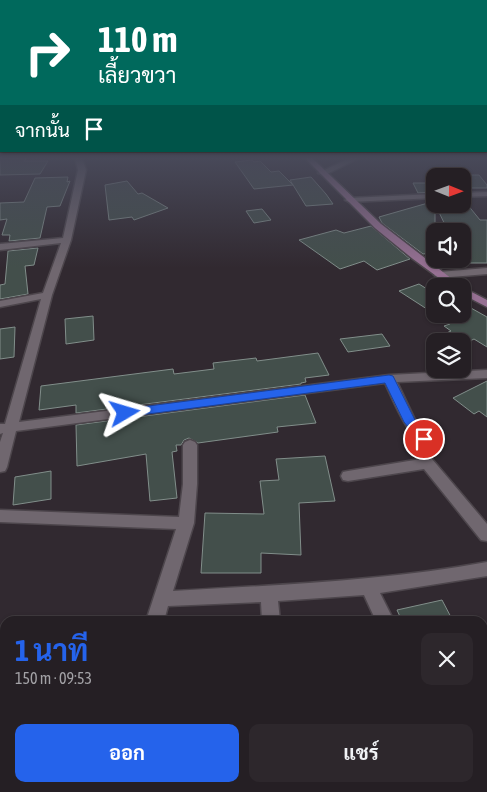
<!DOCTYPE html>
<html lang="th">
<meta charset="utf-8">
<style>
:root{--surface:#251f24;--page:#2d272c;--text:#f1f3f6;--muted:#a3a2a6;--line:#423d41;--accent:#2563eb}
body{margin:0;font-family:"Asap Condensed",Sarabun,sans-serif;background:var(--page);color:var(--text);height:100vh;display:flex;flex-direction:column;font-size:19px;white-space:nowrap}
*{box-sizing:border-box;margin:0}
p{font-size:16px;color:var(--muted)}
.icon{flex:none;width:28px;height:28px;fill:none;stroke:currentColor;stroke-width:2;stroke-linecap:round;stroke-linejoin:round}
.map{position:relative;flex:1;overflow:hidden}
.drawer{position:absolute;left:0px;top:616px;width:488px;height:176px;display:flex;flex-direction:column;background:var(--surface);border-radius:15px 15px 0 0;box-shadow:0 1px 4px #0004,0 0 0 1px var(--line)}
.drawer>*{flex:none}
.hud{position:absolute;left:0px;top:0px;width:488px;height:152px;box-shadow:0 1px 4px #0004,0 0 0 1px var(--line);background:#00695c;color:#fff;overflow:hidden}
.needle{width:32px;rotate:91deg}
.buttons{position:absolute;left:426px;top:168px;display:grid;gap:10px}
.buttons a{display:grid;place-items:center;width:45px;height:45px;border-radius:10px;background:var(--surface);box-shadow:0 1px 4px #0004,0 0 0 1px var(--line);font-size:25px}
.pin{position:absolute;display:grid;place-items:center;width:42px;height:42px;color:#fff;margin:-21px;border:2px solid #fff;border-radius:50%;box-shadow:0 1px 5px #0007}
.me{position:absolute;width:55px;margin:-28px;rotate:83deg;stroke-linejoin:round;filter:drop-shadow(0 0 4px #0008)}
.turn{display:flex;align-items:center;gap:18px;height:105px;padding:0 15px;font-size:22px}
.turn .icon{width:65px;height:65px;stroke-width:2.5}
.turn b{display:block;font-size:35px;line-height:42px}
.then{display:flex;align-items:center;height:48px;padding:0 15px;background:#0003;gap:10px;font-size:19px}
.round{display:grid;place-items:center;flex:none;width:52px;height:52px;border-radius:10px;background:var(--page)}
.headline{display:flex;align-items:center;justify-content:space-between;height:85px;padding:0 15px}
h1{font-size:30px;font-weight:700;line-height:38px;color:var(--accent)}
.action{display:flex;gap:10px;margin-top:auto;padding:10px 15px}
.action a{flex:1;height:58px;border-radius:10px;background:var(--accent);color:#fff;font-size:20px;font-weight:700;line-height:58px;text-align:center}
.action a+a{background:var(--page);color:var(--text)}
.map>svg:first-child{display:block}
.building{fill:#434f4b;stroke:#818e8a}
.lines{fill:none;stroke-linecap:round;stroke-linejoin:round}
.street-casing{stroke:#4d464c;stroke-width:3}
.secondary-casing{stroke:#4d464c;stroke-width:3}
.street{fill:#70676f;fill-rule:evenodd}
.secondary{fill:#977193;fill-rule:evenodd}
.route{fill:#2563eb;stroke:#184099}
</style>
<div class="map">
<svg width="487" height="792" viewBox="0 0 487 792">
<rect width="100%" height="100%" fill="#312930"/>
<path class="building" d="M0 158H27L24 161H48L40 174 0 175Z
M252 160 254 162 260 161 271 172 279 171 293 185 254 189 235 162Z
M462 175H479L487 185V188H462Z
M68 177 67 182 70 181 60 206 47 207 40 238 9 241 10 235H2L7 219 0 220V203L24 202 35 178Z
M311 177 326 194 333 204 306 206 290 180Z
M127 181 138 194 142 193 168 208 134 220 132 217 109 220 105 185Z
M413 183H435V192L418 193Z
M435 201V253L423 254 382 223 379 217Z
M435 204H467L480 220H487V263H462V231H448Z
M262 209 271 220 254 223 246 211Z
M371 226 410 259 377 270 364 261 340 269 299 240 336 230 344 233Z
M38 248 34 265 25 266 28 294 0 299V285L5 284 8 251Z
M419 284 435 294V314H462V303L487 317V347L474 339 470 341H428L451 331 444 326 450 324 399 291Z
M93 316 94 340 66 344 65 319Z
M15 327 14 357 0 359V329Z
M382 334 390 346 348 352 340 339Z
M318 353 329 375 305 378 306 382 301 383V384L76 413V405L39 410 41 386 173 369 174 374 214 369 213 363 256 358 257 361Z
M487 381V417L479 411 474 414 453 398Z
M305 395 316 423 277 427 278 432 198 443 189 438 184 440 181 445H176L177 451 172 452 177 498 150 501 146 454 77 466 76 425Z
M325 456 335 501 299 503 301 555 261 553V573H201L205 513 264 514 260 481 279 480 276 459Z
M51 471V499L13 505 15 477Z
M442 600 453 621H402L397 610Z"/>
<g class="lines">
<defs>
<path id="street" d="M75 158H82L86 170 71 240 52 295 19 422 389 375 487 370V378L397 382 415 420 431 439 429 442C411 448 392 397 385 383L16 431 7 467 5 471 0 472V442L3 433 0 434V424H5L41 299 0 307V301L43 293 61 243 0 250V244L63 238 78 170Z
M350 158H359L325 175 318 173Z
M487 192V196L462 197V193Z
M435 194V198L349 202 345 200 349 198Z
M487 268V274L439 278 434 275 439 272Z
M190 440 195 442 197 445V484L194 523 173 591C278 585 383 581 487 562V576L380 593 394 621H376L364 595 278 601 280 621H262L261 602 168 606 164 621H146L176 529 0 522V510L179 517 183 484V445L185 442Z
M427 458 432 459 487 524V541L481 540 424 469 348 481 343 480 341 476 343 472 348 471Z
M94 788H116L114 792H92Z"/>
<path id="secondary" d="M305 158H312L381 224 461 286H450L413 259 375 228Z
M462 287 487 300V307L462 294Z"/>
</defs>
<use href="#street" class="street-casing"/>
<use href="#secondary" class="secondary-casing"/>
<use href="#street" class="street"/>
<use href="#secondary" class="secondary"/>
</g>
<linearGradient id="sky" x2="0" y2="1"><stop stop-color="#1b171a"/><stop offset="0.59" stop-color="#484959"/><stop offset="1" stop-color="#484959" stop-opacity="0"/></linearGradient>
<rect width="487" height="268" fill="url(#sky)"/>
<path class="route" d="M389 375 393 376 415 420 430 439 428 442H420L404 422 385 383 125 417 120 413 125 409Z"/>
</svg>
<div class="buttons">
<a><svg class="needle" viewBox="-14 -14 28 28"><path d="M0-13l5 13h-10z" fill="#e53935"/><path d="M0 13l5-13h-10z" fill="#a3a2a6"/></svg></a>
<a><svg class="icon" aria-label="sound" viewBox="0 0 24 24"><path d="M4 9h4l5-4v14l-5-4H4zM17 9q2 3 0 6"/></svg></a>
<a><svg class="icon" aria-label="search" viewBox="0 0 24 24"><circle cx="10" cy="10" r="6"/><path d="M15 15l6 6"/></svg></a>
<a><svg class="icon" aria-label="layers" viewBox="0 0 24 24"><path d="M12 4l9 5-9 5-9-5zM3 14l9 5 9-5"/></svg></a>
</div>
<div class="pin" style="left:424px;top:439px;background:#d93025"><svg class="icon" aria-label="arrive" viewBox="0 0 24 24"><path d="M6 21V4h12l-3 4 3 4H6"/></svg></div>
<svg class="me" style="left:125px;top:413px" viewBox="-20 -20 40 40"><path d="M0-17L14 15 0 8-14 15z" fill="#2563eb" stroke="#fff" stroke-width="4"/></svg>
<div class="hud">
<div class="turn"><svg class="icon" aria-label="right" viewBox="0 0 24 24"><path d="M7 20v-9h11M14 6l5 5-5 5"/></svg><div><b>110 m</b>เลี้ยวขวา</div></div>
<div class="then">จากนั้น<svg class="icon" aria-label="arrive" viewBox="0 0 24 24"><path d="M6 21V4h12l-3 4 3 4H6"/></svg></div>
</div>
<section class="drawer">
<div class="headline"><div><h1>1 นาที</h1><p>150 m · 09:53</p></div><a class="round"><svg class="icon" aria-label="close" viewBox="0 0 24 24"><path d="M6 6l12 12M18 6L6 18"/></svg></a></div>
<div class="action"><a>ออก</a><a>แชร์</a></div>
</section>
</div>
